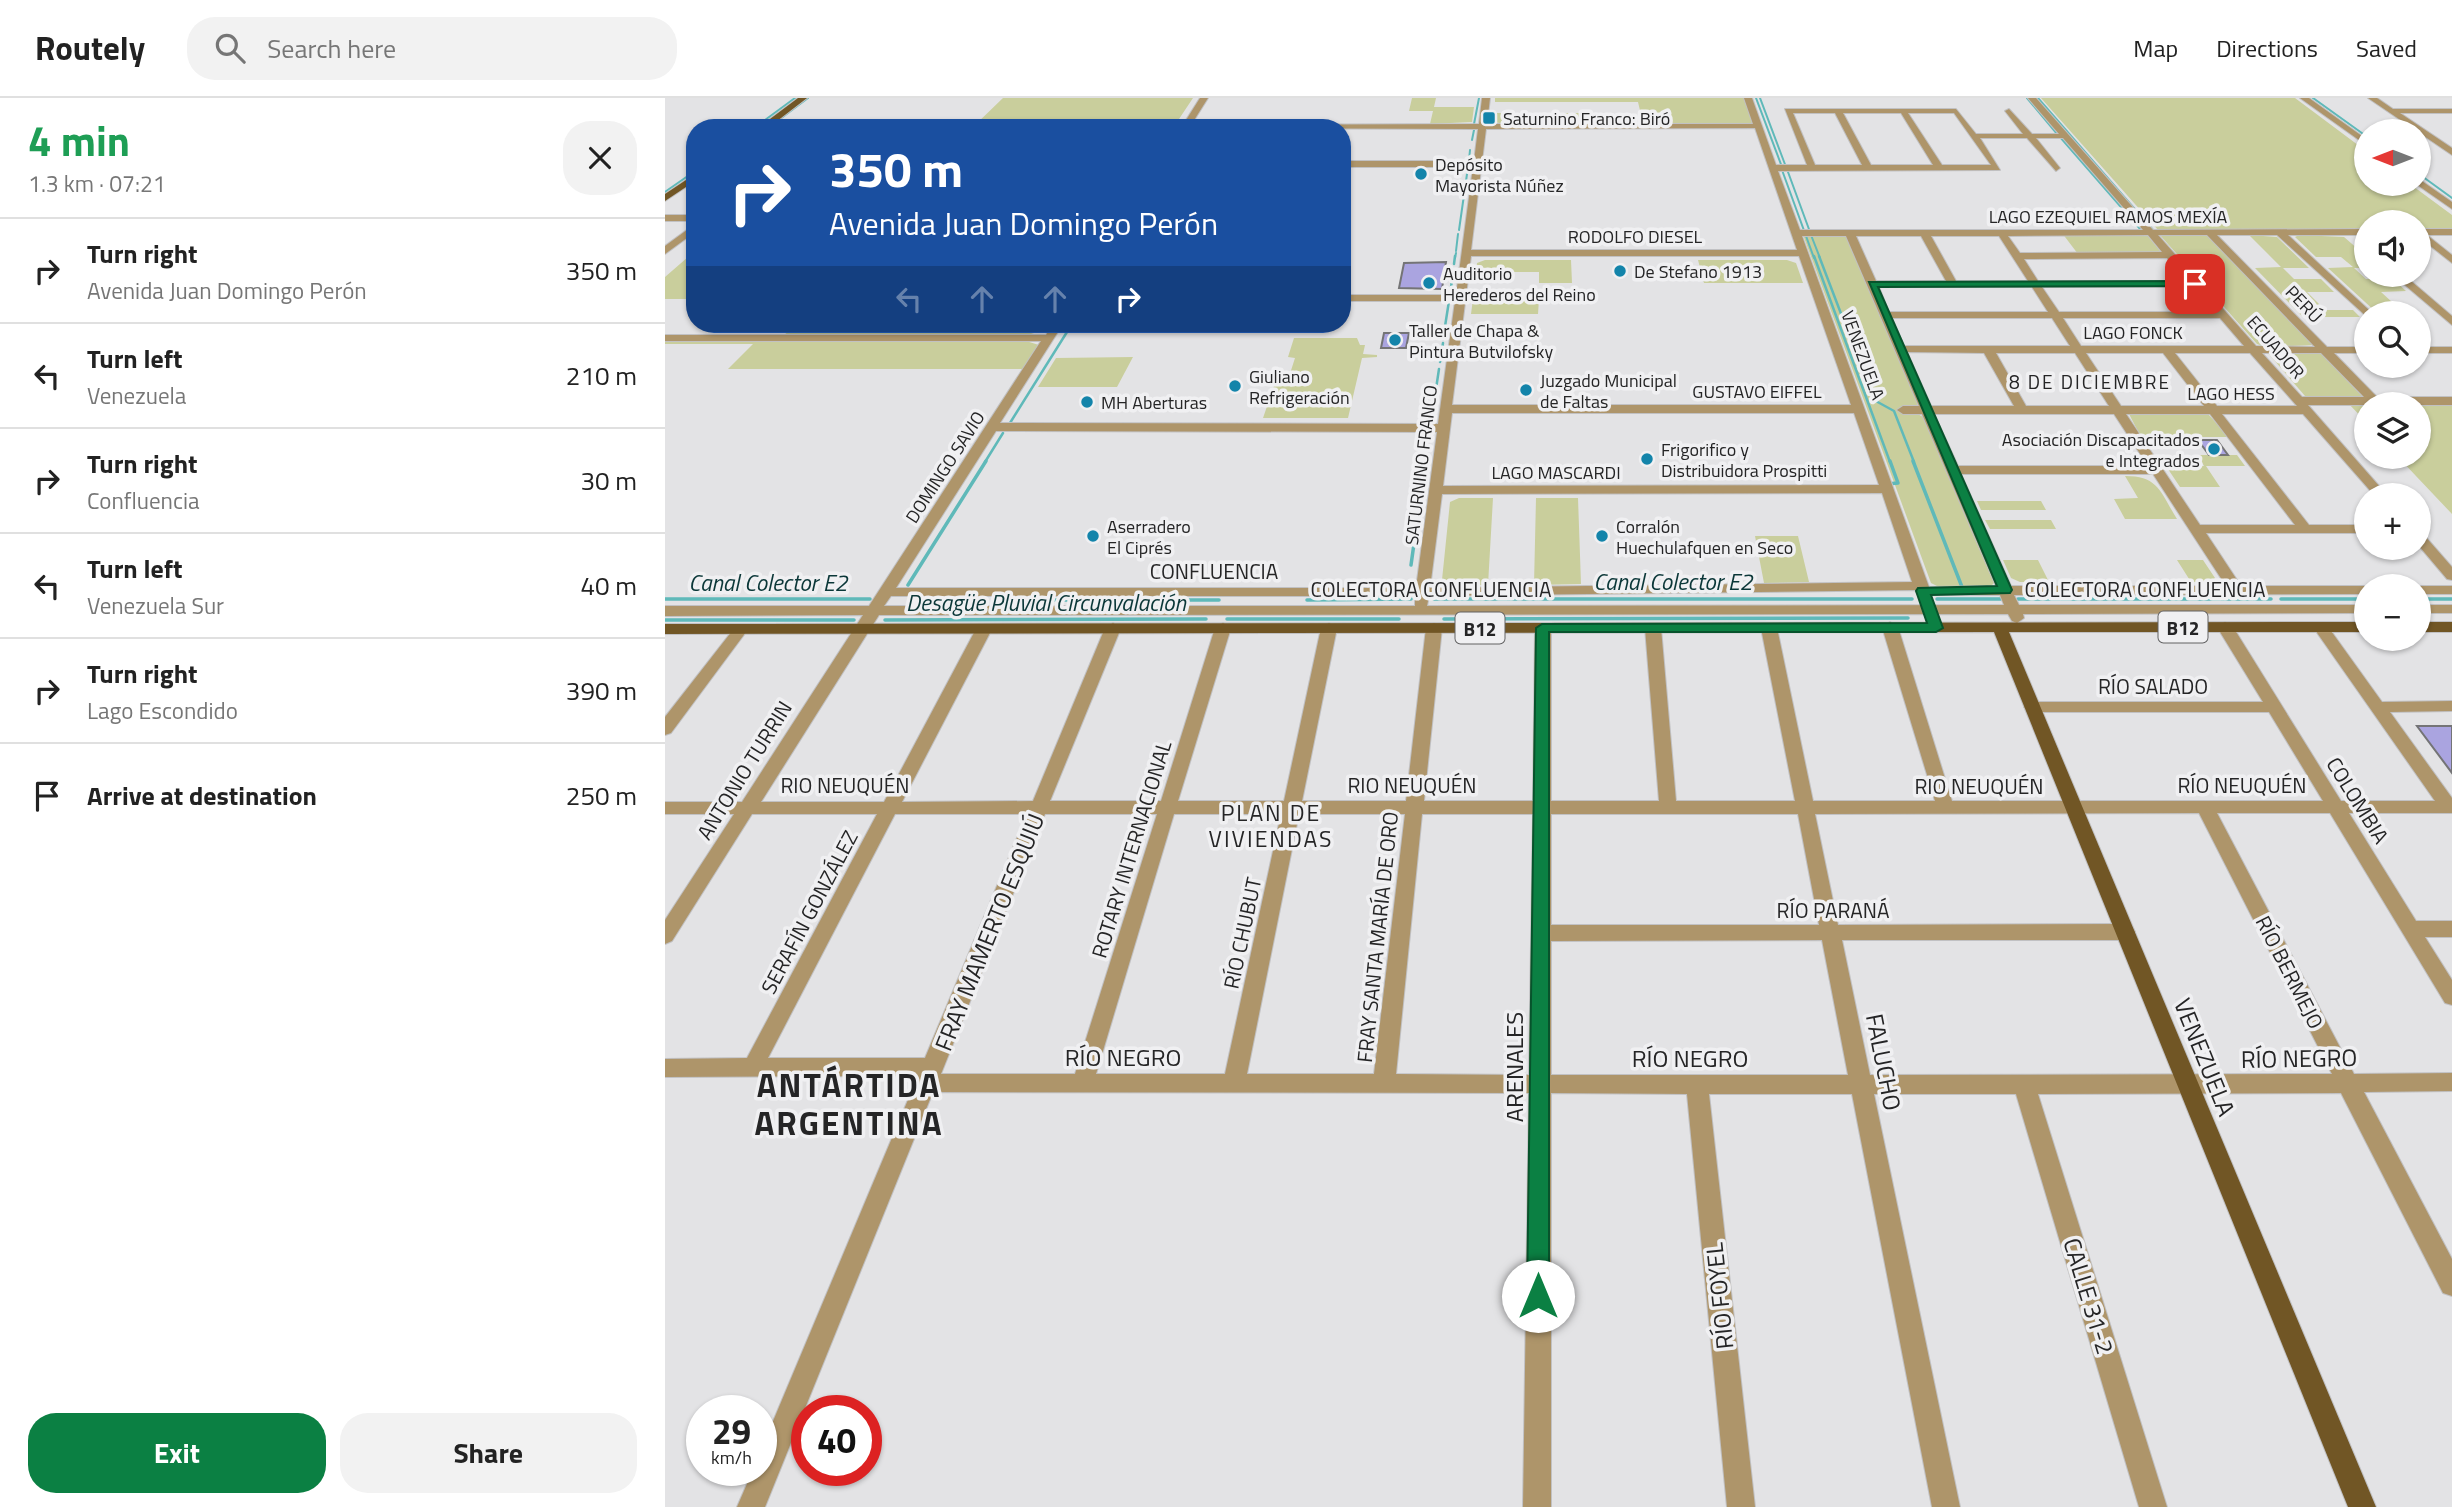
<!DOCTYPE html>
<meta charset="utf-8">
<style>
:root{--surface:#fff;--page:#f2f2f2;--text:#222;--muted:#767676;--line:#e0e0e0;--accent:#0b8043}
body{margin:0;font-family:"Titillium Web",sans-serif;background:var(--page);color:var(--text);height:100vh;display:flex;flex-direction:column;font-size:26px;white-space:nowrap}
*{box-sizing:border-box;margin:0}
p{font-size:23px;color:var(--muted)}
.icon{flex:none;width:38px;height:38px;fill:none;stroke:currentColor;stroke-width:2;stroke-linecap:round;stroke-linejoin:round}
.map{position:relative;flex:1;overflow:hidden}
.sheet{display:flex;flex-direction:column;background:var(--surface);width:665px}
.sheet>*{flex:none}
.banner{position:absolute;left:21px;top:21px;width:665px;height:214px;border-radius:28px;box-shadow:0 2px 5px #0004;background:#1a4fa0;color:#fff;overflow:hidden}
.needle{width:46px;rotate:270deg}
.fabs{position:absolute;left:1689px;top:21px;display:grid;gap:14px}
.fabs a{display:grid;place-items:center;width:77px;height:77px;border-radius:50%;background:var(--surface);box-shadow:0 2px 5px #0004;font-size:35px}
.speed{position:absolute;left:21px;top:1297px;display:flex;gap:14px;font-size:35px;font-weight:700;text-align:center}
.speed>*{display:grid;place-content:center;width:91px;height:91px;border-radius:50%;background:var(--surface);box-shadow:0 2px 5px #0004;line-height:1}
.speed small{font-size:18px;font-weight:400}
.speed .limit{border:10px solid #d22;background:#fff;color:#111}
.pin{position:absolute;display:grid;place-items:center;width:60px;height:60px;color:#fff;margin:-30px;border-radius:14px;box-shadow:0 4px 10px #0006}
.me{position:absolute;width:77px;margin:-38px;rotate:0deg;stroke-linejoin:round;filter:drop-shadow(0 0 5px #0008)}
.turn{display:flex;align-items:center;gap:24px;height:147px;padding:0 28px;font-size:32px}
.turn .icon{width:91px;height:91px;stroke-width:2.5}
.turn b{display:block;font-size:49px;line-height:60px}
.lanes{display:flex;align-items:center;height:66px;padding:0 28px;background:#0003;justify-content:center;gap:35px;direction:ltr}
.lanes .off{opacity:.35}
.round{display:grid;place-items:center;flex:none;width:74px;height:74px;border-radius:28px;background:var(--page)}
.headline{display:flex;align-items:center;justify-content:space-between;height:119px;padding:0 28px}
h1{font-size:42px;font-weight:700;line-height:52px;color:#1e9e55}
.button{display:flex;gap:14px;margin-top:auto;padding:14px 28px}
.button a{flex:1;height:80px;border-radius:28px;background:var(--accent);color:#fff;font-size:28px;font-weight:700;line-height:80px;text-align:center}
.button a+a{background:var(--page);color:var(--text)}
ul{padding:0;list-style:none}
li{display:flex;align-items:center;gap:21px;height:105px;padding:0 28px;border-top:2px solid var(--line)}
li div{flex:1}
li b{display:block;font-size:26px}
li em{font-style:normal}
header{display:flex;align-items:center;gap:42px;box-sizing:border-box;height:98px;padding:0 35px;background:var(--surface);border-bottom:2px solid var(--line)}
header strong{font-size:33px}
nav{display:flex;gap:38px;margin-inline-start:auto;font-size:24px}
.search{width:490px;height:63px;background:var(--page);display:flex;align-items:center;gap:18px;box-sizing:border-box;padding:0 24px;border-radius:28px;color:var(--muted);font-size:26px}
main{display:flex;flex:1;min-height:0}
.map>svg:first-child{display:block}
.green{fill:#c9ce9c}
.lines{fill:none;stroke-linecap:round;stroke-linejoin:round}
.stream-far2{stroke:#5fb9b9;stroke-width:2}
.stream-far1{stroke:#5fb9b9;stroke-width:2.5}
.stream{stroke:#5fb9b9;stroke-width:3.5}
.building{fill:#aaa4e0;stroke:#747476;stroke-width:2}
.minor-casing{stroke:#c1c1c3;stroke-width:2}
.major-casing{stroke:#c1c1c3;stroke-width:2}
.minor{fill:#ae956a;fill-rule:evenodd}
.major{fill:#715625;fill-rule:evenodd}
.route{fill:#0b8043;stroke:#07532c;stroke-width:2}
.poi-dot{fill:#1384aa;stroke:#f0f0f2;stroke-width:2.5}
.labels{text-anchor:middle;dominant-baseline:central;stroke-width:7;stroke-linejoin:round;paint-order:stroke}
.far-poi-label{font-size:18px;fill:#252526;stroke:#f0f0f2;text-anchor:start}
.far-street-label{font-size:18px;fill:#252526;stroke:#f0f0f2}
.far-neighbourhood-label{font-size:19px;letter-spacing:2px;fill:#252526;stroke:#f0f0f2}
.shield{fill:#f0f0f2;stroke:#626263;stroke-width:2}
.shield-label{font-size:19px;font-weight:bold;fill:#252526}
.street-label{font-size:21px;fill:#252526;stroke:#f0f0f2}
.water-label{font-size:23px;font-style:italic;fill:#0b3738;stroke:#f0f0f2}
.neighbourhood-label{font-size:23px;letter-spacing:2px;fill:#252526;stroke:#f0f0f2}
.near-street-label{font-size:24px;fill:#252526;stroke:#f0f0f2}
.near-district-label{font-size:33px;font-weight:bold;letter-spacing:2px;fill:#252526;stroke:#f0f0f2}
</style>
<header>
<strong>Routely</strong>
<div class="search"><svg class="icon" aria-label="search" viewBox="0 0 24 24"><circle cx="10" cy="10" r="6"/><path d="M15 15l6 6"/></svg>Search here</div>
<nav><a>Map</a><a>Directions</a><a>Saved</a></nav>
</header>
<main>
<section class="sheet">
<div class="headline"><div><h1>4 min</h1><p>1.3 km · 07:21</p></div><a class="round"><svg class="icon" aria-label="close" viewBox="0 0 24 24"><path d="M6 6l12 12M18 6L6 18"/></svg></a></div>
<ul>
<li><svg class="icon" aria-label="right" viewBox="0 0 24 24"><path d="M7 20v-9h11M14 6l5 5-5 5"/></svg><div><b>Turn right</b><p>Avenida Juan Domingo Perón</p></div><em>350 m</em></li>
<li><svg class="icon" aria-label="left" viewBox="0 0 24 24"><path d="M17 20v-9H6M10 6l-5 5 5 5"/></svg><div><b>Turn left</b><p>Venezuela</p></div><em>210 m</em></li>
<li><svg class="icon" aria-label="right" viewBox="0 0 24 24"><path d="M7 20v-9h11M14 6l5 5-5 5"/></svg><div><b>Turn right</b><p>Confluencia</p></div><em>30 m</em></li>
<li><svg class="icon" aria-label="left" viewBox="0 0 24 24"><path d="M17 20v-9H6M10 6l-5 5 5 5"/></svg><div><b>Turn left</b><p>Venezuela Sur</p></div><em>40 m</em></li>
<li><svg class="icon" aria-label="right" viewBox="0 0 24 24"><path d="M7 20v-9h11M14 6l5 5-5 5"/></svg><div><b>Turn right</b><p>Lago Escondido</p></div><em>390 m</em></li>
<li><svg class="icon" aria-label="arrive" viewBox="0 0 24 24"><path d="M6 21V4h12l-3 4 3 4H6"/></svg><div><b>Arrive at destination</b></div><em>250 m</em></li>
</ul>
<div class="button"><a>Exit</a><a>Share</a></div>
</section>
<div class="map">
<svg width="1787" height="1409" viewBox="0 0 1787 1409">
<rect width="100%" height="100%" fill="#e3e3e5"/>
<path class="green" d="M338 0H528L508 30H307Z
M747 0H771L769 9H809L807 24 765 26 768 13H744Z
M830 0H1082L1091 25H992L991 21H977L973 4H830Z
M1376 0H1630L1701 53V86H1745L1787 117V132H1754V124H1701V132H1493Z
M829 15H915L916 25H834L828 23Z
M1137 134H1181L1253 306 1249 309 1234 310 1236 315H1251L1258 319 1330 484 1327 487 1274 489 1266 485Z
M1397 135 1482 137 1496 154 1413 156Z
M1494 136 1543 137 1649 247 1601 249 1592 246Z
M1584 137 1612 139 1644 170H1618L1629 181H1656L1669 194H1642L1660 212H1688L1695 219H1638L1590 170 1616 169Z
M1634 137 1679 139 1701 158V170H1689L1701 181H1728L1741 193 1716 194 1739 215H1712L1663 170 1688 169 1676 159H1651L1630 139Z
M23 159H30V201H0V179Z
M820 162H906L907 185H874V174H811L812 165Z
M1033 162H1122L1131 165 1138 185H1039Z
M808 201H874L873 216H806Z
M127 226H378L372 234 363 237 124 238 119 234Z
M629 240H692L695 247H700L698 256 712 257V259L697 260 683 320H598L610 285H622L630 260 623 259Z
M0 243H361L374 247 359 271H63L88 246H0Z
M1603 255 1657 256 1698 299 1640 298Z
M468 259 452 289H373L391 260Z
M1683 305H1787V416L1733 359H1754V306H1701V324Z
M1464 316H1543L1564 339H1476Z
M1533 357H1572L1580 368H1541L1555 389H1515L1501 368H1539Z
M1460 378C1494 378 1495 394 1512 421H1460L1449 401 1473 400Z
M794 400H828L823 487 785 488 777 482 785 404Z
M871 400H913L916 486 869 487Z
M1312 403H1376L1381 412H1316Z
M1320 422H1386L1391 431H1325Z
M1090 438H1133L1144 484 1099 485Z
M1338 462H1373L1384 484H1355L1346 480Z
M1512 462H1538L1550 480 1546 484H1526Z"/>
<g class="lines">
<path class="stream-far2" d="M1091 0 1117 69
M1095 0 1121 69
M1362 0 1393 37
M1373 0 1488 132
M1648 0 1701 38
M115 21 143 0
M100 22 130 0
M809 26 814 0
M90 30 97 25
M1395 39 1476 132
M807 42 809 32
M804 62 805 52
M1117 72 1149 160
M1123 74 1145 134
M1754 76 1787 100
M22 89 30 83
M0 94 30 73
M794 132 803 69
M1146 137 1155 160
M791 153 793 136
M790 160 791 155"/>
<path class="stream-far1" d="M1149 158 1225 364
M1154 158 1209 302 1229 313 1249 364
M789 166 790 158
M788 172V177
M785 197 787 182
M778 241 784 203
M775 264 778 245
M766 324 774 271
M345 325 407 226
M320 364 338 335"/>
<path class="stream" d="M1248 363 1297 489
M1221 386 1233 385 1225 363
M746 467 754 410
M243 487 321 363
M0 501H205
M769 501H1247
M1272 501H1336
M1353 501H1606
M1616 501H1701
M1754 501H1787
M346 502H412
M423 502H499
M511 502H554
M642 502 746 501
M562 521H734
M779 521 1243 520
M0 522H189
M220 522 541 521"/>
</g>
<path class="building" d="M781 164 777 191 734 190 739 165Z
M719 235H744L741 250H716Z
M1533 342H1552L1563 357H1544Z
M1752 628H1787V675Z"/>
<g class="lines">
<defs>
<path id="minor" d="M535 0H543L526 27 814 26 817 0H825L822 26H1088L1079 0H1087L1111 67H1142L1120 11H1291L1311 36H1358L1340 13 1344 11 1367 36H1394L1363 0H1371L1488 132 1701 131V137H1623L1705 213 1706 215H1701V218L1612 137H1552L1662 249H1701V255H1669L1712 299H1787V307H1643L1722 397H1709L1638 316H1557L1644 427H1701V435H1541L1576 488H1703H1701V496L1349 497 1354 507H1701V515L1358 516 1359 520 1352 525 1347 523 1343 516 214 517 96 704H219L311 531 319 526 327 531 237 704 368 703 440 530 448 525 456 530 385 703H496L550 530 558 525 566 530 513 703H619L656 530 664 525 672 530 637 703H741L761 530 769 525 777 530 759 703H868L870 530 878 525 886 530V703H994L980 530 988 525 996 530 1011 703H1130L1096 530 1104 525 1112 530 1148 703H1270L1217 529 1225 524 1233 529 1287 703H1658L1604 614H1367L1359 609 1367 604H1598L1552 529 1560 524 1568 529 1676 703H1770L1648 529 1651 526H1661L1717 604 1787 603V613L1725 614 1787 700V715H1684L1751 823H1787V839H1760L1787 882V907L1780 905 1665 715H1552L1689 976 1787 975V993L1699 994 1787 1161V1198L1778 1195 1676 995 1373 996 1502 1409H1474L1351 996H1209L1295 1409H1267L1187 996H1044L1090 1409H1062L1022 996 886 995V1409H858L864 995 268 994 100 1409H72L88 1372H96V1352L253 978 0 979V961L82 960 212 716H87L7 843 0 846V822L69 716H0V704H77L198 517 0 518V508H204L376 243H0V237H381L388 226H398L335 325 773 326 790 203H677V197H791L808 69H677V63H809L813 31 516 30ZM1128 15H1170L1197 67H1150ZM1178 15H1236L1268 67H1206ZM1243 15H1289L1326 67H1277ZM1090 30 1132 152H806L821 31ZM1315 40H1362L1391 73 1395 70 1371 40H1398L1478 132H1135L1113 73 1335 72ZM1483 137 1497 154 1355 155 1343 138ZM1493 137H1542L1650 249 1591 248ZM1137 138H1181L1254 308H1238L1232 312 1238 316H1257L1331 488 1264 489ZM1191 138H1256L1281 183H1211ZM1266 138H1334L1363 183H1291ZM806 158H1134L1186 307H787ZM1502 160 1522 183H1373L1359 161ZM1214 189H1367L1383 214H1224ZM1377 189H1528L1549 214H1394ZM1227 220H1387L1405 248H1239ZM1398 220H1555L1579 248H1416ZM1242 254 1319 255 1349 308H1266ZM1331 255H1410L1444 308H1361ZM1421 255H1498L1539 308H1456ZM1510 255H1585L1632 308H1552ZM1597 255H1656L1699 299H1637ZM787 315H1189L1214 387 778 388ZM1269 316H1449L1483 368H1293ZM1461 316H1545L1630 427H1535ZM331 333 772 334 751 490H231ZM1296 376H1488L1561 488H1346ZM1217 395 1247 484 765 490 777 396ZM1250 492 1254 499 1265 497H1335L1339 507 762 508 764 498ZM226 498H750V508H219ZM1534 715 1667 976 1205 977 1177 842H1460L1467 839 1470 834 1467 829 1460 826 1173 827 1150 716ZM230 716H362L260 960H103ZM380 716H492L410 976H276ZM509 716H616L560 976H431ZM634 716H740L709 976H582ZM757 716H868L864 977 731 976ZM886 716H1133L1154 827H886ZM1157 842 1183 977H886V843Z
M1635 0H1644L1701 41V47Z
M1703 0H1712L1728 11H1787V15H1735L1787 50V57Z
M1754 81 1787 104V111L1751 86Z
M0 117H30V123H0Z
M30 126V134L0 156V148Z
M1754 131H1787V137H1762L1787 157V165L1754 139Z
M1728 177H1739L1787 218V227Z
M1754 249H1787V255H1754Z
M1754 436 1759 437 1787 469V482L1782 481 1754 448Z
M1752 488H1787V496H1754Z
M1754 507H1787V515H1754Z
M76 526 81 528 84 531 81 534 6 635 0 637V619L71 528Z"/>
<path id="major" d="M133 0H142L103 30H93Z
M30 76V83L0 103V96Z
M1701 524V534H1344L1711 1409H1683L1329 534 0 536V526Z
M1754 524H1787V534H1754Z"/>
</defs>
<use href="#minor" class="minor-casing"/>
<use href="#major" class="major-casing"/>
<use href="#minor" class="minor"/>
<use href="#major" class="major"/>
</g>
<path class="route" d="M1530 183 1533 184V188L1213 189 1347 492 1345 495 1266 497 1278 530 1271 534H884V1198L881 1205 873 1209 865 1205 862 1198 871 530 877 526 1262 525 1251 493 1253 490 1332 488 1204 184Z"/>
<g class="poi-dot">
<rect x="817" y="13" width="14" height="14" rx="3.5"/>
<circle cx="756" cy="76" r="7"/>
<circle cx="955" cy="173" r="7"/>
<circle cx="764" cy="185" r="7"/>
<circle cx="730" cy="242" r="7"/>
<circle cx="570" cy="288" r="7"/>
<circle cx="861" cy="292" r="7"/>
<circle cx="422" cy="304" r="7"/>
<circle cx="1549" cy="351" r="7"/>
<circle cx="982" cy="361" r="7"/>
<circle cx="428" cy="438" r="7"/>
<circle cx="937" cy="438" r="7"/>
</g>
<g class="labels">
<g class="far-poi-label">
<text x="838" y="20">Saturnino Franco: Biró</text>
<text x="770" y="66">Depósito<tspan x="770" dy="21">Mayorista Núñez</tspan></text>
<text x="969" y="173">De Stefano 1913</text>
<text x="778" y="175">Auditorio<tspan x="778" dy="21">Herederos del Reino</tspan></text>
<text x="744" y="232">Taller de Chapa &amp;<tspan x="744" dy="21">Pintura Butvilofsky</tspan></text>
<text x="584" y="278">Giuliano<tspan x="584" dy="21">Refrigeración</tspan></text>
<text x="875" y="282">Juzgado Municipal<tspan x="875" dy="21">de Faltas</tspan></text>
<text x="436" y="304">MH Aberturas</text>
<text x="1535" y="341" text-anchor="end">Asociación Discapacitados<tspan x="1535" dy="21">e Integrados</tspan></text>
<text x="996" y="351">Frigorifico y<tspan x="996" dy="21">Distribuidora Prospitti</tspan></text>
<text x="442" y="428">Aserradero<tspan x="442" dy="21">El Ciprés</tspan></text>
<text x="951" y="428">Corralón<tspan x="951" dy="21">Huechulafquen en Seco</tspan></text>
</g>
<g class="far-street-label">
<text x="1443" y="118">LAGO EZEQUIEL RAMOS MEXÍA</text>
<text x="970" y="138">RODOLFO DIESEL</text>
<text transform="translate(1639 206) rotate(46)">PERÚ</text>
<text x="1468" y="234">LAGO FONCK</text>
<text transform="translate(1611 249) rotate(49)">ECUADOR</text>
<text transform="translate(1198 257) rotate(70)">VENEZUELA</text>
<text x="1092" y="293">GUSTAVO EIFFEL</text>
<text x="1566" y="295">LAGO HESS</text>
<text transform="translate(756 367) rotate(-83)">SATURNINO FRANCO</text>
<text transform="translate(280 369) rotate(-57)">DOMINGO SAVIO</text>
<text x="891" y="374">LAGO MASCARDI</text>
</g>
<g class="far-neighbourhood-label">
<text x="1425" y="283">8 DE DICIEMBRE</text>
</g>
<g class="shield">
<rect x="1493.5" y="513.5" width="49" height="31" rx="5"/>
<rect x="790.5" y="514.5" width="49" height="31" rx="5"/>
</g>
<g class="shield-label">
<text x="1518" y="529">B12</text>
<text x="815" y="530">B12</text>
</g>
<g class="street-label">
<text x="549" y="473">CONFLUENCIA</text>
<text x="766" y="491">COLECTORA CONFLUENCIA</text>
<text x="1480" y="491">COLECTORA CONFLUENCIA</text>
<text x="1488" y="588">RÍO SALADO</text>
<text transform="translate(79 672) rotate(-58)">ANTONIO TURRIN</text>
<text x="180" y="687">RIO NEUQUÉN</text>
<text x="747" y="687">RIO NEUQUÉN</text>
<text x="1577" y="687">RÍO NEUQUÉN</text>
<text x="1314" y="688">RIO NEUQUÉN</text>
<text transform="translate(1693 702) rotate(58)">COLOMBIA</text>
<text transform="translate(466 751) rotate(-73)">ROTARY INTERNACIONAL</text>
<text x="1168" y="812">RÍO PARANÁ</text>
<text transform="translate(144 814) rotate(-62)">SERAFÍN GONZÁLEZ</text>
<text transform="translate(577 835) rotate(-78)">RÍO CHUBUT</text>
<text transform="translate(712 839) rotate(-84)">FRAY SANTA MARÍA DE ORO</text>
<text transform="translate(1625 874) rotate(63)">RÍO BERMEJO</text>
</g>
<g class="water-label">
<text x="1008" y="483">Canal Colector E2</text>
<text x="103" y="484">Canal Colector E2</text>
<text x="381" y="504">Desagüe Pluvial Circunvalación</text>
</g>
<g class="neighbourhood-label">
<text x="606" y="714">PLAN DE<tspan x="606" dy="26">VIVIENDAS</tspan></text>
</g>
<g class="near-street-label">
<text transform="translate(324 834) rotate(-68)">FRAY MAMERTO ESQUIÚ</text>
<text x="458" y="959">RÍO NEGRO</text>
<text transform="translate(1540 959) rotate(68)">VENEZUELA</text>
<text x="1025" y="960">RÍO NEGRO</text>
<text transform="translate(1634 960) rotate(-1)">RÍO NEGRO</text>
<text transform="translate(1219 964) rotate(79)">FALUCHO</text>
<text transform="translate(849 969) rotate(-90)">ARENALES</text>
<text transform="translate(1054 1198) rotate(-96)">RÍO FOYEL</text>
<text transform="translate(1424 1198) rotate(73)">CALLE 31-2</text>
</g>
<g class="near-district-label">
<text x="184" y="987">ANTÁRTIDA<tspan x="184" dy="38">ARGENTINA</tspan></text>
</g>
</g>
</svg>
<div class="fabs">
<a><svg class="needle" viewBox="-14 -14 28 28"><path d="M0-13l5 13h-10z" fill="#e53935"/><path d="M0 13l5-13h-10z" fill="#767676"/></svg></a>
<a><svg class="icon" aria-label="sound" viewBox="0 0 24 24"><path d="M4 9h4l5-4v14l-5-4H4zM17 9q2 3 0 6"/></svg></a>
<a><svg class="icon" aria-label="search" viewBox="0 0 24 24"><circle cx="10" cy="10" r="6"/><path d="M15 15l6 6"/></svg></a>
<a><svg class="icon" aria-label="layers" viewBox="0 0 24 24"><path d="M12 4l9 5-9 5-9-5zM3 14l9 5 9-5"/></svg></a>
<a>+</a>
<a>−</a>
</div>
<div class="speed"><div>29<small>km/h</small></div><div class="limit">40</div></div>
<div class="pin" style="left:1530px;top:186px;background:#d93025"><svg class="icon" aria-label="arrive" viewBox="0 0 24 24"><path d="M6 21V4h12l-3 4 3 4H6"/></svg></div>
<svg class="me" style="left:873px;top:1198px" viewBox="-20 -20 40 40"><circle r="19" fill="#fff"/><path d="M0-13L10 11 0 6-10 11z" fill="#0b8043"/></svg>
<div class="banner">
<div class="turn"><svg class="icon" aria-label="right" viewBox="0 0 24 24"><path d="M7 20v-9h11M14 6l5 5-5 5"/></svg><div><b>350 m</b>Avenida Juan Domingo Perón</div></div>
<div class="lanes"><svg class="icon off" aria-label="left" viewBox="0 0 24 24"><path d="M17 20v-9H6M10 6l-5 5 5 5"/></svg><svg class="icon off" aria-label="ahead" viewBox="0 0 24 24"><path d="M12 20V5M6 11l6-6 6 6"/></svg><svg class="icon off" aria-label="ahead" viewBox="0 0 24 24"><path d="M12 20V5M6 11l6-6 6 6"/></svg><svg class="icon" aria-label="right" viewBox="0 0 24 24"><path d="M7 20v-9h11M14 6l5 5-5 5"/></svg></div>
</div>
</div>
</main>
